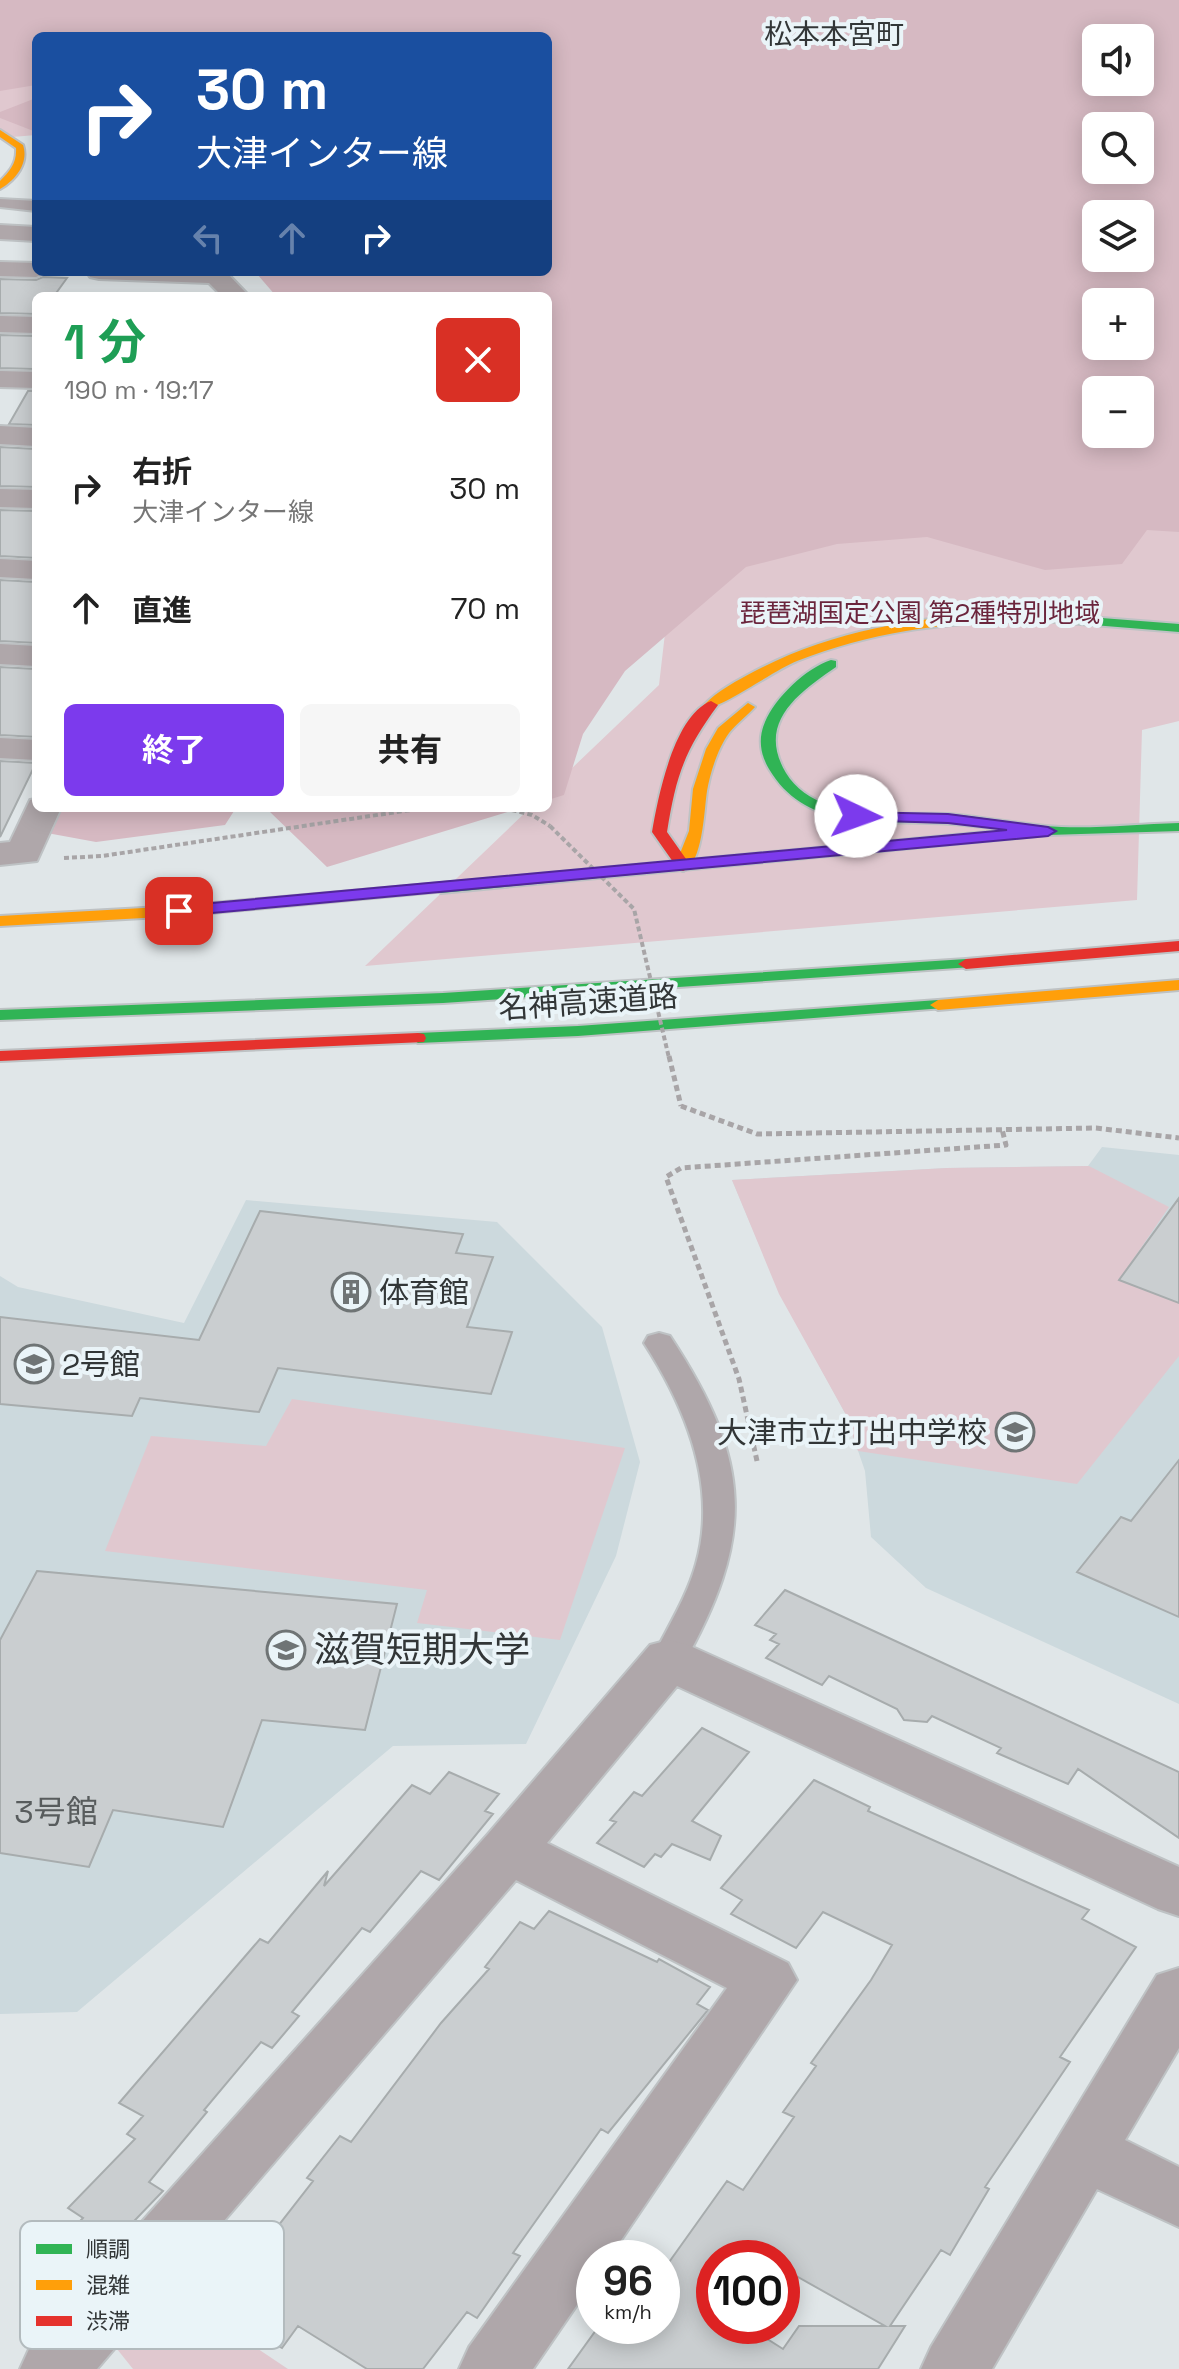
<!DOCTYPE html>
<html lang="ja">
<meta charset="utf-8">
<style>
:root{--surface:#fff;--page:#f6f6f6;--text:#222;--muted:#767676;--accent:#7c3aed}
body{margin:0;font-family:"Space Grotesk","Noto Sans JP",sans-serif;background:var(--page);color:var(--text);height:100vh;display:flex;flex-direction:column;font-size:30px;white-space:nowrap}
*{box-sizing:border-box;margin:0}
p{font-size:26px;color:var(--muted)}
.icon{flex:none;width:44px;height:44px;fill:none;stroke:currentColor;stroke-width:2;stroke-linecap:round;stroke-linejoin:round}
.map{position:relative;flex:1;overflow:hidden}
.side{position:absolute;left:32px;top:292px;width:520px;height:520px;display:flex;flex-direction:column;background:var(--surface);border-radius:12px;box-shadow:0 4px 20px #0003}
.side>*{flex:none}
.hud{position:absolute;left:32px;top:32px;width:520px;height:244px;border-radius:12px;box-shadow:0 4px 20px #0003;background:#1a4fa0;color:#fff;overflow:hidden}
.buttons{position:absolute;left:1082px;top:24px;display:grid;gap:16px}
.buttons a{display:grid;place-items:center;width:72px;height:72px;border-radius:12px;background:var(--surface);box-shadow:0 4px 20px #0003;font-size:40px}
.speed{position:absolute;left:576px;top:2240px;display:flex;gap:16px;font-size:40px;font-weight:700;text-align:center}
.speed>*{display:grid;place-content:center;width:104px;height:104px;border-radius:50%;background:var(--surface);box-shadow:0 4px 20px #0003;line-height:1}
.speed small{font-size:20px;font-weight:400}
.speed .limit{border:12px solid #d22;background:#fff;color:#111}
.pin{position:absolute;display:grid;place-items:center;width:68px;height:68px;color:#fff;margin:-34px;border-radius:16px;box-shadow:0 4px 12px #0006}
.me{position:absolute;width:88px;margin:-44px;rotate:93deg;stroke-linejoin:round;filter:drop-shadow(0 0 6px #0008)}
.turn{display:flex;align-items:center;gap:28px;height:168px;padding:0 32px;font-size:36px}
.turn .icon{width:104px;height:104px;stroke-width:2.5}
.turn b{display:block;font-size:56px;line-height:68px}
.lanes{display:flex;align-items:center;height:76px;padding:0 32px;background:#0003;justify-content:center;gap:40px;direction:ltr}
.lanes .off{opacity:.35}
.round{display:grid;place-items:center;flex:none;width:84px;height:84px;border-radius:12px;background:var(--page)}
.headline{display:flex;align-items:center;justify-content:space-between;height:136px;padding:0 32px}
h1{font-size:48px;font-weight:700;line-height:60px;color:#1e9e55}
.primary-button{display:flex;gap:16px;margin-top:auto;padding:16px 32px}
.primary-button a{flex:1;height:92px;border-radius:12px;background:var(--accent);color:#fff;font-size:32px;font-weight:700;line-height:92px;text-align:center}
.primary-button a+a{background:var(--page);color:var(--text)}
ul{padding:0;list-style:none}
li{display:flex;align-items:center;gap:24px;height:120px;padding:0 32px}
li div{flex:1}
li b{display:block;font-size:30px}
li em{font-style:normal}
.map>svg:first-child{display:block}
.built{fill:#ccd9dd}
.green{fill:#e0c8cf;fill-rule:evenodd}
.forest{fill:#d6b9c2;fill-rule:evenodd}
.building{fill:#caced0;stroke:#a7acad;stroke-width:2;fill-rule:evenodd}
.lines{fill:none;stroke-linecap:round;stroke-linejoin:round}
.lane-casing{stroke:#bec2c4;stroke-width:4}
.street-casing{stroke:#bec2c4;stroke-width:4}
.fast-casing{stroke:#bec2c4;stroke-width:4}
.slow-casing{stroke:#bec2c4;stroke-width:4}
.jam-casing{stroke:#bec2c4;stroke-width:4}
.path-far1{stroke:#a8a5a7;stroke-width:4;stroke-dasharray:5 3;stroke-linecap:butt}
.path{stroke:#a8a5a7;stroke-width:5;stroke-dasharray:6 4;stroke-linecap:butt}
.lane{fill:#afa7aa;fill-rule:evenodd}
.street{fill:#afa7aa;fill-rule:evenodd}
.fast{fill:#30b455;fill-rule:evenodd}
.slow{fill:#ff9f0a;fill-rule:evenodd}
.jam{fill:#e5322d;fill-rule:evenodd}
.path-bridge-far1{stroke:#a8a5a7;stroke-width:4;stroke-dasharray:5 3;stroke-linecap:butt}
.path-bridge{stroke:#a8a5a7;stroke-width:5;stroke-dasharray:6 4;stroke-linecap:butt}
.route{fill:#7c3aed;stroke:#51269a;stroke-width:2}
.labels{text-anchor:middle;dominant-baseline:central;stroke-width:8;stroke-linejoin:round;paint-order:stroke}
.far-park-label{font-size:26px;fill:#6b253c;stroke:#eaf4f8}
.far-quarter-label{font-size:28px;fill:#323637;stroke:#eaf4f8}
.street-label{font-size:30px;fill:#323637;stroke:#eaf4f8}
.poi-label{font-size:30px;fill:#323637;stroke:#eaf4f8;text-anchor:start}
.near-number-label{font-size:32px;fill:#585c5d}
.near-poi-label{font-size:36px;fill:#323637;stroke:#eaf4f8;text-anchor:start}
.key{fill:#eaf4f8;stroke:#b3bbbe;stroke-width:2}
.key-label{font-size:22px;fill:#323637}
</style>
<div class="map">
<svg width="1179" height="2369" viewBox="0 0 1179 2369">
<rect width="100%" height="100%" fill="#e0e6e8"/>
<path class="built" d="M1102 1147 1179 1155V1704L926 1588 871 1537 865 1471 845 1413 780 1294 732 1180 947 1168 1088 1166Z
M246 1200 497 1222 602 1327 640 1462 616 1556 526 1744 393 1746 77 2012 0 2014V1276L18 1287 184 1323Z"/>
<path class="green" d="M0 0H1179V721L1142 730 1137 900 365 966 530 808H548V791L659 685 694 384 548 36H36V135L0 138ZM1096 38H1140V82H1096ZM1096 126H1140V170H1096ZM1096 214H1140V258H1096ZM1096 302H1140V346H1096ZM1096 390H1140V434H1096Z
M1089 1166 1169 1207 1119 1280 1179 1303V1356L1077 1484 858 1451 845 1413 779 1294 732 1180 947 1168Z
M292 1399 625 1448 560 1640 417 1623 427 1590 105 1551 151 1436 266 1446Z
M167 2288 288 2369H133L117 2349Z"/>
<path class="forest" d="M0 0H1179V532L1147 530 1122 564 1045 570 927 537 837 544 746 567 625 671 583 734 564 795 548 800V296H276L257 274 548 272V36H36V85L0 91ZM1096 38H1140V82H1096ZM1096 126H1140V170H1096ZM1096 214H1140V258H1096ZM1096 302H1140V346H1096ZM1096 390H1140V434H1096Z
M36 98V132L0 118V112Z
M62 808H521L327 867 270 812 234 811 225 825 96 842 47 833Z"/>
<path class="building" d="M43 277 67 278 54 296H36V314L0 313V279L36 280Z
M0 335 36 336V366L33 369 0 368Z
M28 391H36V425L9 424Z
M0 447 36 449V487L0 486Z
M0 510 36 511V558L0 556Z
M0 580 36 582V643L0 641Z
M0 667 36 669V737L0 735Z
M0 761 36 763 0 837Z
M1179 1198V1303L1119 1280Z
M260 1211 463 1234 456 1253 493 1257 467 1327 512 1332 491 1394 278 1368 259 1412 140 1398 132 1416 0 1404V1317L199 1340Z
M1179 1460V1617L1077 1572 1121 1517 1131 1521Z
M37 1571 397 1604 365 1730 262 1720 223 1827 113 1810 89 1867 0 1853V1640Z
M785 1590 1179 1772V1838L1078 1769 1068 1784 997 1753 1001 1748 932 1716 927 1722 904 1720 897 1709 829 1676 822 1685 766 1658 779 1644 770 1640 776 1634 755 1625Z
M702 1728 749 1752 692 1821 721 1836 710 1860 672 1844 661 1857 655 1854 644 1867 597 1843 616 1822 610 1820 634 1792 642 1796Z
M449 1772 499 1794 485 1811 493 1814 439 1880 421 1871 370 1932 362 1928 292 2012 299 2016 272 2048 261 2042 204 2110 207 2112 149 2182 163 2191 91 2266 58 2244 83 2218 68 2208 135 2139 127 2134 143 2116 119 2103 260 1939 268 1943 328 1871 324 1886 412 1785 430 1794Z
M814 1780 870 1807 868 1811 1089 1910 1082 1919 1136 1947 1060 2057 1070 2062 985 2187 989 2189 950 2255 941 2250 890 2326H905L878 2369H568L599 2326H662V2272L727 2181 743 2190 794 2117 783 2112 816 2066 811 2063 871 1980 892 1945 823 1912 796 1948 731 1914 742 1900 721 1888ZM763 2257 782 2258V2268L885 2326H799L783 2349 747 2326H714V2258Z
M549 1911 657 1962 659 1959 710 1987 697 2004 708 2010 608 2133 601 2129 513 2253 520 2256 477 2318 467 2312 423 2369H367L298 2326 282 2348 203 2303 237 2260 247 2266 313 2181 307 2178 340 2136 351 2142 441 2023 489 1969 485 1967 520 1922 534 1929Z"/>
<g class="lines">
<defs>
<path id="lane" d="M0 199 36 201V211L0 207Z
M659 1333 670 1336C753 1462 756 1537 681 1668L669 1671 657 1668 652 1659C667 1628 687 1597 696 1564 718 1486 686 1408 644 1343L648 1336Z"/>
<path id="street" d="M0 225 36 227V241L0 239Z
M0 262 36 263V272H47L36 277 0 276Z
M87 272H226L249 296H222L209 283 99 279 90 277Z
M0 316 36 317V333L0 332Z
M0 371 36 372V388L0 387Z
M0 426 36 428V446L0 444Z
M0 489 36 490V508L0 507Z
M0 559 36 561V579L0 577Z
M0 644 36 646V666L0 664Z
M0 738 36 740V760L0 758Z
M36 799V808H61L37 861 0 865V843L10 842 30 800Z
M669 1640 688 1645 1179 1867V1916L1158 1909 677 1686 547 1843 788 1963 797 1980 609 2258H594V2280L533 2369H459L469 2347 727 1988 516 1880 97 2369H20L30 2347 488 1834 650 1645Z
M1179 1968V2048L1125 2140 1179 2167V2227L1097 2189 992 2369H921L931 2347 1157 1975Z"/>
<path id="fast" d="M1037 613 1179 624V632L1032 620V614Z
M831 660 836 661V667C798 693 756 723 786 773 795 788 811 799 828 805 865 819 910 812 949 814 981 817 1013 823 1045 826 1089 830 1135 824 1179 823V831L1048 835 441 893 433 888 441 883 1008 830C982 827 955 823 929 823 868 821 804 828 769 769 760 754 758 738 765 722 775 698 806 668 831 660Z
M966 959 972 961 974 964 972 967 443 1003 0 1020V1010L443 993Z
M938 1000 946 1005 944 1008 578 1036 418 1043 410 1038 418 1033 578 1026Z"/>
<path id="slow" d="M0 130 23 145C29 163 16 180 0 189V181C10 171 17 163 16 148L0 137Z
M994 613H1037L1044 617 1037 621C954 621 875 630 797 661 778 668 718 710 706 708L704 705C717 691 738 680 755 671 830 632 910 618 994 613Z
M748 703 755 707C747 716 736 724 729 733 718 748 710 773 707 791 704 810 703 864 683 871L678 869 675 866 689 831 693 789 706 749 718 728Z
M441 883 449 888 446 891 179 916 0 926V916L179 906Z
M1179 980V990L938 1010 930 1005 938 1000Z"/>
<path id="jam" d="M711 701 718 705C684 751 676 776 667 832L691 866 683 871 678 869 652 832C658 797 674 715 711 701Z
M1179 941V951L966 969 958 964 966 959Z
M418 1033 424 1034 426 1038 424 1042 0 1061V1051Z"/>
</defs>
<use href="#lane" class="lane-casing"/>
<use href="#street" class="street-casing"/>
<use href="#fast" class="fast-casing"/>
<use href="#slow" class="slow-casing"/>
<use href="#jam" class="jam-casing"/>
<path class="path-far1" d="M504 808 532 815 550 826
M64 858 102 856 424 808"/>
<path class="path" d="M681 1106 757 1134 1096 1128 1179 1138
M757 1461 739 1379 666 1177 681 1168 1006 1145 1002 1129"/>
<use href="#lane" class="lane"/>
<use href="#street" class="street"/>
<use href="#fast" class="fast"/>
<use href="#slow" class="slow"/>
<use href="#jam" class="jam"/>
<path class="path-bridge-far1" d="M550 826 634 909 669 1058"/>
<path class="path-bridge" d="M669 1056 681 1106"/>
</g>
<path class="route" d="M856 812 948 814 1048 827 1056 831 1048 836 179 916 171 911 179 906 1007 830 948 823 851 820 849 816Z"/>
<defs>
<symbol id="building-ring" viewBox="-11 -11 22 22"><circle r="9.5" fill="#eaf4f8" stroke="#6f7475" stroke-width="1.5"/><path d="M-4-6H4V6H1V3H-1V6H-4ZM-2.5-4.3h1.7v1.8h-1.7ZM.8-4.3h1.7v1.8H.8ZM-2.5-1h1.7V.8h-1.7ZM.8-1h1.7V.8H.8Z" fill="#6f7475"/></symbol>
<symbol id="university-ring" viewBox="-11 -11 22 22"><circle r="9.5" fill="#eaf4f8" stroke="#6f7475" stroke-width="1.5"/><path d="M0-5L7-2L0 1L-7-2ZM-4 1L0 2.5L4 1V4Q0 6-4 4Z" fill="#6f7475"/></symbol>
<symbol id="school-ring" viewBox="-11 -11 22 22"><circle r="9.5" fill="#eaf4f8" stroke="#6f7475" stroke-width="1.5"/><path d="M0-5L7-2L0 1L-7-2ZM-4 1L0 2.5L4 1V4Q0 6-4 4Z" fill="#6f7475"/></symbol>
</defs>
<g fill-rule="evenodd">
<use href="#building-ring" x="329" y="1270" width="44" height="44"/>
<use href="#university-ring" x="12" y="1342" width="44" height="44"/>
<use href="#school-ring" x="993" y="1410" width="44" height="44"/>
<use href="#school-ring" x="264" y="1628" width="44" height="44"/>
</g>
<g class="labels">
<g class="far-park-label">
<text x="920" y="613">琵琶湖国定公園 第2種特別地域</text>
</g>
<g class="far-quarter-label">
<text x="834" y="34">松本本宮町</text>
</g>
<g class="street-label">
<text transform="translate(588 1002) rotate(-4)">名神高速道路</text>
</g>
<g class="poi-label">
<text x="379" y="1292">体育館</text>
<text x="62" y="1364">2号館</text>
<text x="987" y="1432" text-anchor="end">大津市立打出中学校</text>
</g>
<g class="near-number-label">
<text x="56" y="1812">3号館</text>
</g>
<g class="near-poi-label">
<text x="314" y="1650">滋賀短期大学</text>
</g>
</g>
<rect x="20" y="2221" width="264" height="128" rx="12" class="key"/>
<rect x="36" y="2244" width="36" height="10" fill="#30b455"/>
<rect x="36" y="2280" width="36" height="10" fill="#ff9f0a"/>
<rect x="36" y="2316" width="36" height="10" fill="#e5322d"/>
<g class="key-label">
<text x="86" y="2257">順調</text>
<text x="86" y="2293">混雑</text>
<text x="86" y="2329">渋滞</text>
</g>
</svg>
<div class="buttons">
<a><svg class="icon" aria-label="sound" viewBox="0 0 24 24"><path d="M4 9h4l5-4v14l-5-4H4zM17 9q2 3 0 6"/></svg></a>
<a><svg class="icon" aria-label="search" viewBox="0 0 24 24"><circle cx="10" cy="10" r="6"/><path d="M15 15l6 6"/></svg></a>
<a><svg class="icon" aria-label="layers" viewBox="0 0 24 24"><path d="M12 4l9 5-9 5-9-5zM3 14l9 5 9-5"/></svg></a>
<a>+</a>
<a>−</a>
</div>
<div class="speed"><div>96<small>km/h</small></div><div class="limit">100</div></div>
<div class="pin" style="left:179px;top:911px;background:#d93025"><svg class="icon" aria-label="arrive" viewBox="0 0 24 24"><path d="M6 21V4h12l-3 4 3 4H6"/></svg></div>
<svg class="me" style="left:856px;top:816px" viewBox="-20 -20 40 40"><circle r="19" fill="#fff"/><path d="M0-13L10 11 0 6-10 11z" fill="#7c3aed"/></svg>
<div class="hud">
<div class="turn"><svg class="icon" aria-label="right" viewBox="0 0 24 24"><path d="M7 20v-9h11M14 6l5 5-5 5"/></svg><div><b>30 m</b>大津インター線</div></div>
<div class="lanes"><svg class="icon off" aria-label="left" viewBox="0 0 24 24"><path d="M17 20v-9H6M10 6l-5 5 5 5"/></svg><svg class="icon off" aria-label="ahead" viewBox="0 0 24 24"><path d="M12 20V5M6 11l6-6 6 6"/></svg><svg class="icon" aria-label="right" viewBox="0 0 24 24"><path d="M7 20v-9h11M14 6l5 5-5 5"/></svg></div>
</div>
<section class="side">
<div class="headline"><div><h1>1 分</h1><p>190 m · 19:17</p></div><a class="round" style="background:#d93025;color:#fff"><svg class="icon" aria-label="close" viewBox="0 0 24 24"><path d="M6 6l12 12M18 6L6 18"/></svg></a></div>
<ul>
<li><svg class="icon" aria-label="right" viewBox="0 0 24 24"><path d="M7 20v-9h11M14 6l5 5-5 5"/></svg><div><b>右折</b><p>大津インター線</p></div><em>30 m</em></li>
<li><svg class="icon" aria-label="ahead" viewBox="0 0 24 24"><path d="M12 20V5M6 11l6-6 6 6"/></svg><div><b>直進</b></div><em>70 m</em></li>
</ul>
<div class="primary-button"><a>終了</a><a>共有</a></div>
</section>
</div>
